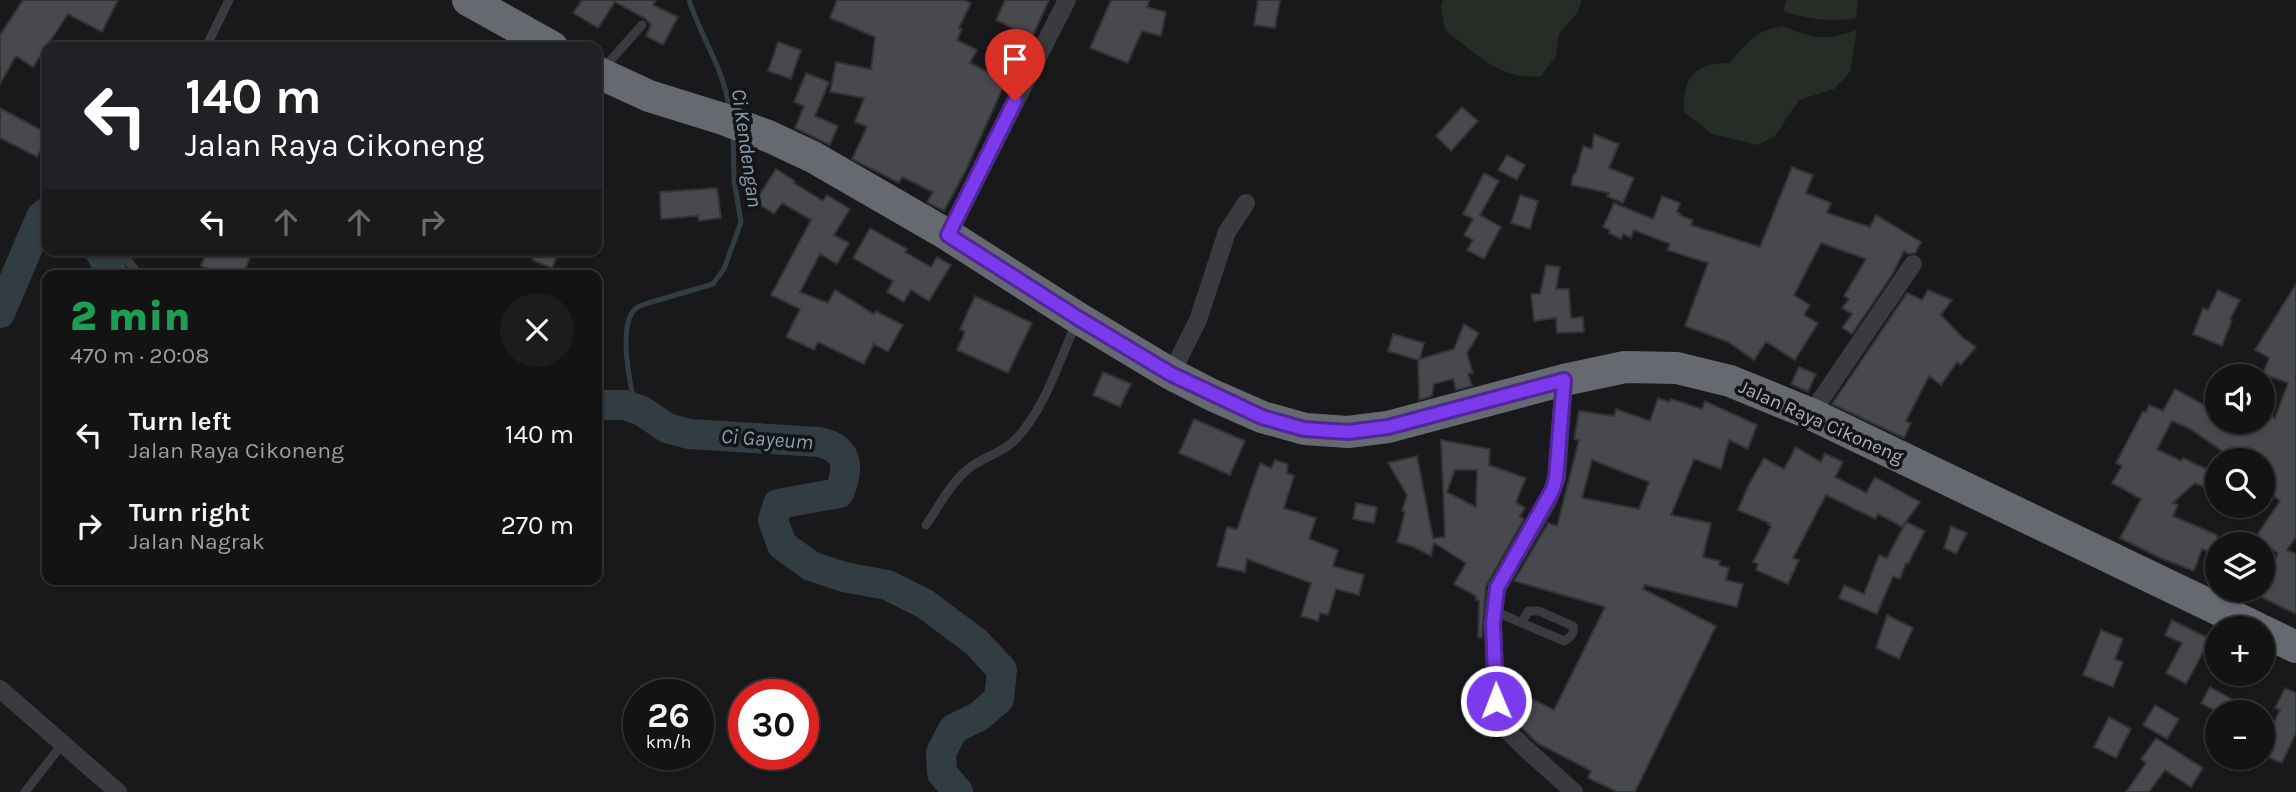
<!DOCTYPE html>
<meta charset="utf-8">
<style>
:root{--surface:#131314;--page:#1c1c1d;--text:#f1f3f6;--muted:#9d9ea0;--line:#323234}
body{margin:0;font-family:Karla,sans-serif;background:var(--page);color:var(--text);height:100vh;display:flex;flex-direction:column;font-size:26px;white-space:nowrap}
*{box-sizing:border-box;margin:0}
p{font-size:23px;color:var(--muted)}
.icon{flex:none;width:38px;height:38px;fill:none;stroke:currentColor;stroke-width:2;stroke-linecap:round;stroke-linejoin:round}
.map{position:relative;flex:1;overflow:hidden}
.sheet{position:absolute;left:42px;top:270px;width:560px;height:315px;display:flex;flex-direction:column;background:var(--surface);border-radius:14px;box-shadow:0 2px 5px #0004,0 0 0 2px var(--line)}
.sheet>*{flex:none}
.hud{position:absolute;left:42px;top:42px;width:560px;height:214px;border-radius:14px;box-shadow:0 2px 5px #0004,0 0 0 2px var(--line);background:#202124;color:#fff;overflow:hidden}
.buttons{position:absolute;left:2205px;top:364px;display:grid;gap:14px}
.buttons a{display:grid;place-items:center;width:70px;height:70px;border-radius:50%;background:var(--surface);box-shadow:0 2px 5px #0004,0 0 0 2px var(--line);font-size:35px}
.speed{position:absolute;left:623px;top:679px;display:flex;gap:14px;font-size:35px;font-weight:700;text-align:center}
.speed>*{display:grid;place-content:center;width:91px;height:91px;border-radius:50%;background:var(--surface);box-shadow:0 2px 5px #0004,0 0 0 2px var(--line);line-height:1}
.speed small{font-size:18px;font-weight:400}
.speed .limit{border:10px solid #d22;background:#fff;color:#111}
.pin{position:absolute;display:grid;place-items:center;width:60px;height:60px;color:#fff;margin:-72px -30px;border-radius:50% 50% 50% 0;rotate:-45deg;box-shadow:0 0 7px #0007}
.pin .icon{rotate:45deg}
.me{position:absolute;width:77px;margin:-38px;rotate:359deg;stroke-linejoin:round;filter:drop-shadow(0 0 5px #0008)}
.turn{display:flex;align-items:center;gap:24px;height:147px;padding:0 28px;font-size:32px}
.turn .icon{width:91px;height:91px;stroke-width:2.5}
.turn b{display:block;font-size:49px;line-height:60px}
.lanes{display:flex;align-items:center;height:66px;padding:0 28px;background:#0003;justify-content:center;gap:35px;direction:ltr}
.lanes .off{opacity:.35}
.round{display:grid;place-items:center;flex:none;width:74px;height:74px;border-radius:37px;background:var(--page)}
.summary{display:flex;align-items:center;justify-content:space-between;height:119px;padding:0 28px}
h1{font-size:42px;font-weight:800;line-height:52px;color:#1e9e55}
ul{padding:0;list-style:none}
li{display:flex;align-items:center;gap:21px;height:91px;padding:0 28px}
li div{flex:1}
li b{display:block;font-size:26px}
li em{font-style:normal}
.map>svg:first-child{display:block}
.green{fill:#252d26}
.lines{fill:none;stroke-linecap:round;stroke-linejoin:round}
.stream{stroke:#323c43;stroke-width:5}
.river{stroke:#323c43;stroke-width:30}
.building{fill:#48494d;stroke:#333336;stroke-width:2;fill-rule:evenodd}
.lane{stroke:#3a3b3f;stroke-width:9}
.street{stroke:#3a3b3f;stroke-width:18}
.highway{stroke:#666970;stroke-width:32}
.route-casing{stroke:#51269a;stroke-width:18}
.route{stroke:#7c3aed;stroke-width:12}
.labels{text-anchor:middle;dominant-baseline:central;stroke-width:7;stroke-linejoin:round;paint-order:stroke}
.street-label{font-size:19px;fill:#acb1b9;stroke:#141416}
.water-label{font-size:21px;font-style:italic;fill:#869fb1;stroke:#141416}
</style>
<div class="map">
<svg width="2296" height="792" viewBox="0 0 2296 792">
<rect width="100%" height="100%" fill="#19191b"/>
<path class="green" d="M1443 0H1582L1577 13 1559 34 1556 56 1541 76C1500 81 1475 53 1445 30L1441 6Z
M1786 0H1858L1856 18C1830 23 1808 18 1783 12Z
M1783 26C1814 39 1825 41 1857 30L1850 72 1834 89 1799 100 1775 136 1758 145 1712 134 1684 112C1682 78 1695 62 1730 63 1749 41 1754 31 1783 26Z"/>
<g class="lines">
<path class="stream" d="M689 0C701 37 724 69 729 108
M635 409C631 385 617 327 635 309 638 306 642 305 645 304L713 284 724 269 741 222 734 180 733 135"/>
<path class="river" d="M99 250 113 275
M0 313 41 217 47 212
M597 405H625L642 411 667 428 689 434 819 442C850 449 849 469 839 493L778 504 773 520 782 545 811 566 844 577 887 585 925 604 976 642 1002 670 999 699 978 717 953 729 941 753 942 773 958 792"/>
</g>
<path class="building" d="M23 0H118L102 32 68 14 33 67 16 56 0 84V35Z
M582 0H656L653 5 678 17 663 45 646 36 651 25 646 19 615 2 598 28 573 13Z
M837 0H964L971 3 959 28 962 29 957 40 977 50 970 63 1006 81 966 170 944 211 927 202 933 192 902 177 899 183 852 159 867 127 855 122 864 98 830 92 836 62 871 69 875 37 830 18Z
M1005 0H1049L1032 38 996 20Z
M1111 0H1150L1147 7 1166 12 1161 36 1142 31 1128 63 1090 48Z
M1258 0H1280L1275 28 1254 25Z
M778 42 801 50 791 79 768 71Z
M806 73 829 82 815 116 838 126 830 145 795 128 804 106 794 102Z
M1462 107 1478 121 1451 151 1436 136Z
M0 108 47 133V138L37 157 0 138Z
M1594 134 1619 144 1609 168 1634 178 1623 203 1607 196 1609 193 1571 185 1573 175 1576 173 1583 146 1592 149Z
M1507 155 1525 165 1517 180 1498 170Z
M1792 167 1813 175 1806 193 1831 203 1827 213 1870 227 1876 215 1921 242 1915 253 1909 254 1904 251 1892 275 1852 334 1842 328 1852 314 1842 308 1849 299 1844 296 1866 259 1821 243 1794 295 1810 305 1804 315 1818 323 1795 360 1766 342 1754 360 1728 342 1685 326 1708 263 1667 250 1670 244 1634 230 1631 238 1623 234 1621 239 1609 233 1610 230 1603 227 1614 203 1653 219 1662 196 1680 203 1677 212 1680 213 1679 215 1693 220 1691 225 1760 247Z
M776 169 795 181 794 183 823 201 827 195 850 209 834 235 849 243 837 264 820 254 800 292 828 303 835 290 874 314 876 311 903 325 888 352 874 344 864 364 818 342 814 350 786 337 800 309 771 295 811 220 782 203 774 214 755 202Z
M1484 173 1499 181 1480 215 1501 227 1484 259 1467 250 1473 240 1464 235 1473 219 1463 214Z
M717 188 721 218 699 221 698 216 661 219 660 192Z
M1520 195 1538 201 1530 229 1511 223Z
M870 228 907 249 905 252 931 267 937 257 951 265 929 301 911 290 904 302 887 292 893 281 853 258Z
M207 250H253L243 275H222L201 266Z
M536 250H560L552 268 532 260Z
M1546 265 1560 267 1556 289H1569L1571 318 1583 317 1584 332 1557 333 1556 318 1534 321 1531 294H1540Z
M2296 284V537L2287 550 2296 554V614L2257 595 2260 590H2263V583L2278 553 2255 538 2280 501 2263 487V460H2218L2222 451 2190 429 2172 421 2157 449 2181 461 2183 458 2217 474V493L2195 483 2173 503 2178 505 2173 516 2217 535V555L2202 549 2194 571 2160 558 2120 538 2141 499 2112 483 2122 466 2116 463 2143 411 2146 412 2149 405 2163 411 2175 389 2217 412V422H2263V410L2275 418 2288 383 2263 374 2269 358 2255 350Z
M1928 290 1952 300 1941 315 1962 337 1976 347 1961 365 1957 362 1941 385 1929 376 1906 421 1911 423 1904 438 1832 404 1907 293 1922 300Z
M2218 290 2240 300 2230 319 2232 320 2222 346 2193 334 2203 308 2208 310Z
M975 296 1032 323 1008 373 957 350 965 332 960 329Z
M1464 324 1479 333 1467 353 1473 373 1468 374 1472 386 1456 390 1453 379 1434 384 1432 396 1419 400 1418 360 1388 351 1393 334 1424 343 1420 359 1454 349Z
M1799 367 1816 374 1808 392 1791 384Z
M1103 372 1131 384 1120 407 1093 395Z
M1658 398 1669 402 1671 399 1702 409 1705 401 1757 425 1748 449 1729 440 1721 469 1694 459 1671 515 1711 523 1703 557 1720 561 1719 565 1729 568 1726 580 1743 584 1737 607 1645 585 1643 589 1716 626 1635 792H1617L1588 778 1591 771 1537 743 1520 726 1515 716 1525 695 1554 710 1605 607 1514 581 1548 523 1557 526 1579 440 1574 439 1579 411 1614 416 1616 409 1650 421ZM1592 460 1649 482 1639 509 1582 498Z
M1194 419 1245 441 1230 475 1179 453Z
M1441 440 1490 449 1489 465 1526 478 1516 502 1525 508 1520 516 1524 519 1486 586 1482 638 1478 637 1479 601 1476 600V596L1454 584 1466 563 1434 543 1431 556 1414 547 1397 542 1405 512 1402 511 1407 495 1388 463 1417 456 1433 538 1445 537ZM1455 470H1477L1476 507 1447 492Z
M1796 447 1821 462 1825 453 1843 462 1835 477 1866 493 1875 477 1920 502 1902 527 1878 514 1875 519 1826 495 1793 558 1799 560 1788 584 1756 570 1758 564 1753 562 1771 527 1768 524 1769 523 1738 510 1748 486 1764 458 1784 469Z
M1275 460 1288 464 1287 473 1294 476 1284 508 1316 518 1309 539 1338 550 1333 566 1364 575 1359 595 1336 589 1328 615 1320 613 1318 621 1301 616 1311 583 1247 559 1245 572 1217 566 1227 527 1237 529 1260 463 1271 468Z
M1356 503 1377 507 1374 523 1353 519Z
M1906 522 1925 531 1908 564 1906 563 1900 579 1893 576 1877 614 1839 598 1844 585 1864 594 1879 555 1887 558Z
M1951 526 1967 533 1956 554 1944 548Z
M1887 615 1913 628 1899 659 1876 648Z
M2172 620 2210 639 2186 684 2166 673 2182 643 2165 635Z
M2101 630 2123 639 2115 659 2123 662 2113 687 2083 675Z
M2210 687 2235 701 2229 712H2217L2201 703Z
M2285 688 2296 693V733L2282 763 2263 755V731L2269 734 2280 710 2275 708Z
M2155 705 2179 719 2167 739 2143 725Z
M2109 717 2131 729 2116 758 2094 747Z
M2156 738 2203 768 2191 787 2165 770 2149 792H2126L2146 763 2141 759Z"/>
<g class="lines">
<path class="lane" d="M206 47 229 0
M602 70 642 25
M119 250 139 275
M926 525C940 505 952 480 972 466 986 456 1002 453 1014 441 1044 411 1059 362 1076 323
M1494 611 1564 641C1570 638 1575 634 1573 626L1539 611H1528L1522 622
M25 792 64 742"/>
<path class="street" d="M948 235 1067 0
M1171 374 1198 320 1227 232 1246 203
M1564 380 1557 478 1548 501 1497 588 1493 623 1496 701 1505 722 1510 733 1525 748 1574 792
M1811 414 1913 264
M0 689 118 792"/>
<path class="highway" d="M468 0 552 47
M597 72 649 96 723 119 768 136 813 157 948 235 1078 318 1171 374 1212 395 1262 417 1305 429 1348 432 1388 427 1564 380 1625 367 1677 368 1730 381 1811 414 2257 628
M2263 631 2296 647"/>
</g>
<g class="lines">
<defs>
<path id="route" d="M1015 101 948 235 1078 318 1171 374 1262 417 1304 429 1348 432 1388 427 1564 380 1556 478 1553 489 1497 588 1493 623 1496 701"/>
</defs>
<use href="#route" class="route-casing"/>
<use href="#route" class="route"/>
</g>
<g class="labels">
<g class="street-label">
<text transform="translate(1821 422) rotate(24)">Jalan Raya Cikoneng</text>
</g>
<g class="water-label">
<text transform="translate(747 148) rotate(82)">Ci Kendengan</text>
<text transform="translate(767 439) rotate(4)">Ci Gayeum</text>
</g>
</g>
</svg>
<div class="buttons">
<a><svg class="icon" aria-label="sound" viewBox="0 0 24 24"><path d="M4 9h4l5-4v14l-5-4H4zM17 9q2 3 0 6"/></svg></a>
<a><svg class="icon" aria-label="search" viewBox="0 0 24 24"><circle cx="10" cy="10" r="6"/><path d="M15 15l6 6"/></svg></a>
<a><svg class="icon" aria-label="layers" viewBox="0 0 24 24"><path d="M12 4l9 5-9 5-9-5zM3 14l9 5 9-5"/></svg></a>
<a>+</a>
<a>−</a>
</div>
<div class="speed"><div>26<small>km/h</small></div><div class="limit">30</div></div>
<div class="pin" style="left:1015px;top:101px;background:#d93025"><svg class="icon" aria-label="arrive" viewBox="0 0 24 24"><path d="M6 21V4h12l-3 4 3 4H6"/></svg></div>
<svg class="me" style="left:1496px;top:701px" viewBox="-20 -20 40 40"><circle r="17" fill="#7c3aed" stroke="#fff" stroke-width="3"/><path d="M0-11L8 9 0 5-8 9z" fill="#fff"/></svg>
<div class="hud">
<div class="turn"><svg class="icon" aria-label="left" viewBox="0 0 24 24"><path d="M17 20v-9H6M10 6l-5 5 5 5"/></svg><div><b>140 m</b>Jalan Raya Cikoneng</div></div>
<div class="lanes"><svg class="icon" aria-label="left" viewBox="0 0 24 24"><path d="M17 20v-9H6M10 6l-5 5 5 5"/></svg><svg class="icon off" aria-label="ahead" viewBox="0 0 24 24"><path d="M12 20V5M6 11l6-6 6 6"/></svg><svg class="icon off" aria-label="ahead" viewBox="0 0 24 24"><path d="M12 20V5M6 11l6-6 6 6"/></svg><svg class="icon off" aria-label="right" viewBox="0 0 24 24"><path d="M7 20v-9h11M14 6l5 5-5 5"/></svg></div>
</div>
<section class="sheet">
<div class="summary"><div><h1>2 min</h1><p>470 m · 20:08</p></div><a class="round"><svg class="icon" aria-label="close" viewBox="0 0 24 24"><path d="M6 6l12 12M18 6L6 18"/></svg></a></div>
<ul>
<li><svg class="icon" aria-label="left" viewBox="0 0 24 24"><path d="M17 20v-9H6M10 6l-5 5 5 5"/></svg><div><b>Turn left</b><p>Jalan Raya Cikoneng</p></div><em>140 m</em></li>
<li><svg class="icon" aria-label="right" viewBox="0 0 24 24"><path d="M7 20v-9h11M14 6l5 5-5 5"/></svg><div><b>Turn right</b><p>Jalan Nagrak</p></div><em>270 m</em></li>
</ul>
</section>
</div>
